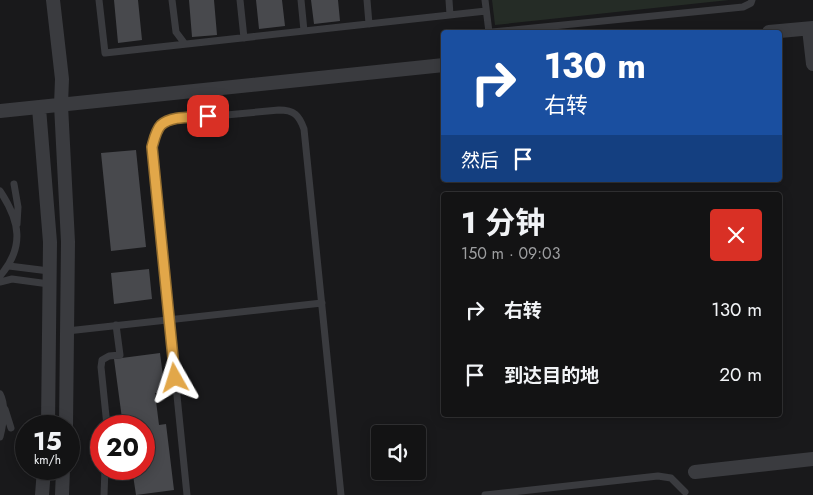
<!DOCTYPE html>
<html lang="zh">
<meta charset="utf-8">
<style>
:root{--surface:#131314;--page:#202022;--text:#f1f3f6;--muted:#9d9ea0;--line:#323234}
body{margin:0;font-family:Jost,"Noto Sans SC",sans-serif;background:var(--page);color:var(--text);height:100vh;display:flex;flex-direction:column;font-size:19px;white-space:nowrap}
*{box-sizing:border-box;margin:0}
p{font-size:16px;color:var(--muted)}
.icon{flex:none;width:28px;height:28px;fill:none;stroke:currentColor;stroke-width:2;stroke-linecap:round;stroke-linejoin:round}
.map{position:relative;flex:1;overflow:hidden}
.side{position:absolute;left:441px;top:192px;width:341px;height:225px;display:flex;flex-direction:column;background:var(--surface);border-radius:5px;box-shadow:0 2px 12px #0003,0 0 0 1px var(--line)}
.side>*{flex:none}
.guide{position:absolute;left:441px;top:30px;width:341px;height:152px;border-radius:5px;box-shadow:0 2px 12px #0003,0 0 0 1px var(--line);background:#1a4fa0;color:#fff;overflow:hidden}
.tools{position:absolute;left:371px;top:425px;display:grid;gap:10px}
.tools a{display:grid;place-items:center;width:55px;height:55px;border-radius:5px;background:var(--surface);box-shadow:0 2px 12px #0003,0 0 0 1px var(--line);font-size:25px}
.speed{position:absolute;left:15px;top:415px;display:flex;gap:10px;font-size:25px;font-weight:700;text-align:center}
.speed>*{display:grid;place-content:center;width:65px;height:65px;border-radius:50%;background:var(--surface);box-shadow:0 2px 12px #0003,0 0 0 1px var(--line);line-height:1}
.speed small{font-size:12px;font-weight:400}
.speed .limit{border:8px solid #d22;background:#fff;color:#111}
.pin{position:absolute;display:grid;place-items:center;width:42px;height:42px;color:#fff;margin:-21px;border-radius:10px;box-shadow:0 2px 8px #0006}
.me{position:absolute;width:55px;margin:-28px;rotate:354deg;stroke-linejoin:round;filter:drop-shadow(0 0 4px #0008)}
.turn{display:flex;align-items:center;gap:18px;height:105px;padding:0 20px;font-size:22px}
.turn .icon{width:65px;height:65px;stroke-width:2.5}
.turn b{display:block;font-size:35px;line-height:42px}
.then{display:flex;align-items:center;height:48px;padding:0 20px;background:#0003;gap:10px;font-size:19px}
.round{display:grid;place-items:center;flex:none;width:52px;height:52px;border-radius:5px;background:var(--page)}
.overview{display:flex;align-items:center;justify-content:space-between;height:85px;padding:0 20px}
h1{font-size:30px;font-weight:700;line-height:38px}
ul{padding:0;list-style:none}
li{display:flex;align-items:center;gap:15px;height:65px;padding:0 20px}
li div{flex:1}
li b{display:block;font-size:19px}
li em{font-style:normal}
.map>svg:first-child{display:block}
.green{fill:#252c26}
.building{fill:#48494d}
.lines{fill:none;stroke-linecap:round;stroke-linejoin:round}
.service{stroke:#3a3b3f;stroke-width:7}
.minor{stroke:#3a3b3f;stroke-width:14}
.route-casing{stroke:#936d2f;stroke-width:12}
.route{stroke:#e2a749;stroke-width:9}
</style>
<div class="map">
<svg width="813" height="495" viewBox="0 0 813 495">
<rect width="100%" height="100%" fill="#19191b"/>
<path class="green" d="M492 0H729L495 25Z"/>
<path class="building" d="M114 0H138L142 40 118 43Z
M189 0H214L217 35 192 37Z
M256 0H282L285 26 259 29Z
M311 0H338L340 21 314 24Z
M136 150 146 247 111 251 101 153Z
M149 269 152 299 114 304 111 273Z
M160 353 165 392 155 393 159 425 166 424 174 490 136 495 133 475 129 476 128 469H144V426H123L114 359Z"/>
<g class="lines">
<path class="service" d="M99 0 105 53 486 11
M172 0 176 32 185 44
M240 0 244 38
M301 0 304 31
M367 0 369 24
M449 0 450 15
M485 0 489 32
M492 32 743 7 751 3 752 0
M14 184 18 207 17 224
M0 191C20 221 25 247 0 276
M9 266 49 271
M0 282 12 279 49 284
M67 331 322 303
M0 394C6 405 3 425 0 437
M5 409 11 428
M107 426 101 367 102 360 109 356 120 355 116 325
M104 495 105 469
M187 495 152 147C157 132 158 127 172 120L279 110C294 110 299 115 304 129L341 495
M485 495 658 476 671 478 685 492"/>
<path class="minor" d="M53 0 62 79 61 105 68 242 66 426
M809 29 813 64
M769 32 813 28
M39 108 50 242 48 426
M0 111 444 65
M695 472 813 459
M42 495 44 469
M62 495 63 469"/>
</g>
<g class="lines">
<defs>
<path id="route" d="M175 378 152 147C154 140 156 130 161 125 172 115 195 118 208 116"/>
</defs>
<use href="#route" class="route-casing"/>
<use href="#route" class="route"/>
</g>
</svg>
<div class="tools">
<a><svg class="icon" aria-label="sound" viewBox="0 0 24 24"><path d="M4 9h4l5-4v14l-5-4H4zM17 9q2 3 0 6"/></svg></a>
</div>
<div class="speed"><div>15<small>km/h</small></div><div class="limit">20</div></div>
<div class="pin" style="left:208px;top:116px;background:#d93025"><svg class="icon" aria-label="arrive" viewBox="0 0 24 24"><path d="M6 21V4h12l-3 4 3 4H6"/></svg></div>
<svg class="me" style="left:175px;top:378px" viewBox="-20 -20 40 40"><path d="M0-17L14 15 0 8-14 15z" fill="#e2a749" stroke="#fff" stroke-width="4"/></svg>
<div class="guide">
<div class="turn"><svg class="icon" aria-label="right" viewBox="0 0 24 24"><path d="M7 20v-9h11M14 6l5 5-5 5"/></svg><div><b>130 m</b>右转</div></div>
<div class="then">然后<svg class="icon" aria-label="arrive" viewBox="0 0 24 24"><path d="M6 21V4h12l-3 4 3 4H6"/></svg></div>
</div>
<section class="side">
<div class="overview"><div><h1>1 分钟</h1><p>150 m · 09:03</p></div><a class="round" style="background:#d93025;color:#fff"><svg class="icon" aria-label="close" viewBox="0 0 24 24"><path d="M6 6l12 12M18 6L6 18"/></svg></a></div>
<ul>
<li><svg class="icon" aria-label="right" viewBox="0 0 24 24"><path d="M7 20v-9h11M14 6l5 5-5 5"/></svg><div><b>右转</b></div><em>130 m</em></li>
<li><svg class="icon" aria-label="arrive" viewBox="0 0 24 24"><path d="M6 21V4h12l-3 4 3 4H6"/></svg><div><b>到达目的地</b></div><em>20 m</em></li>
</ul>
</section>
</div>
